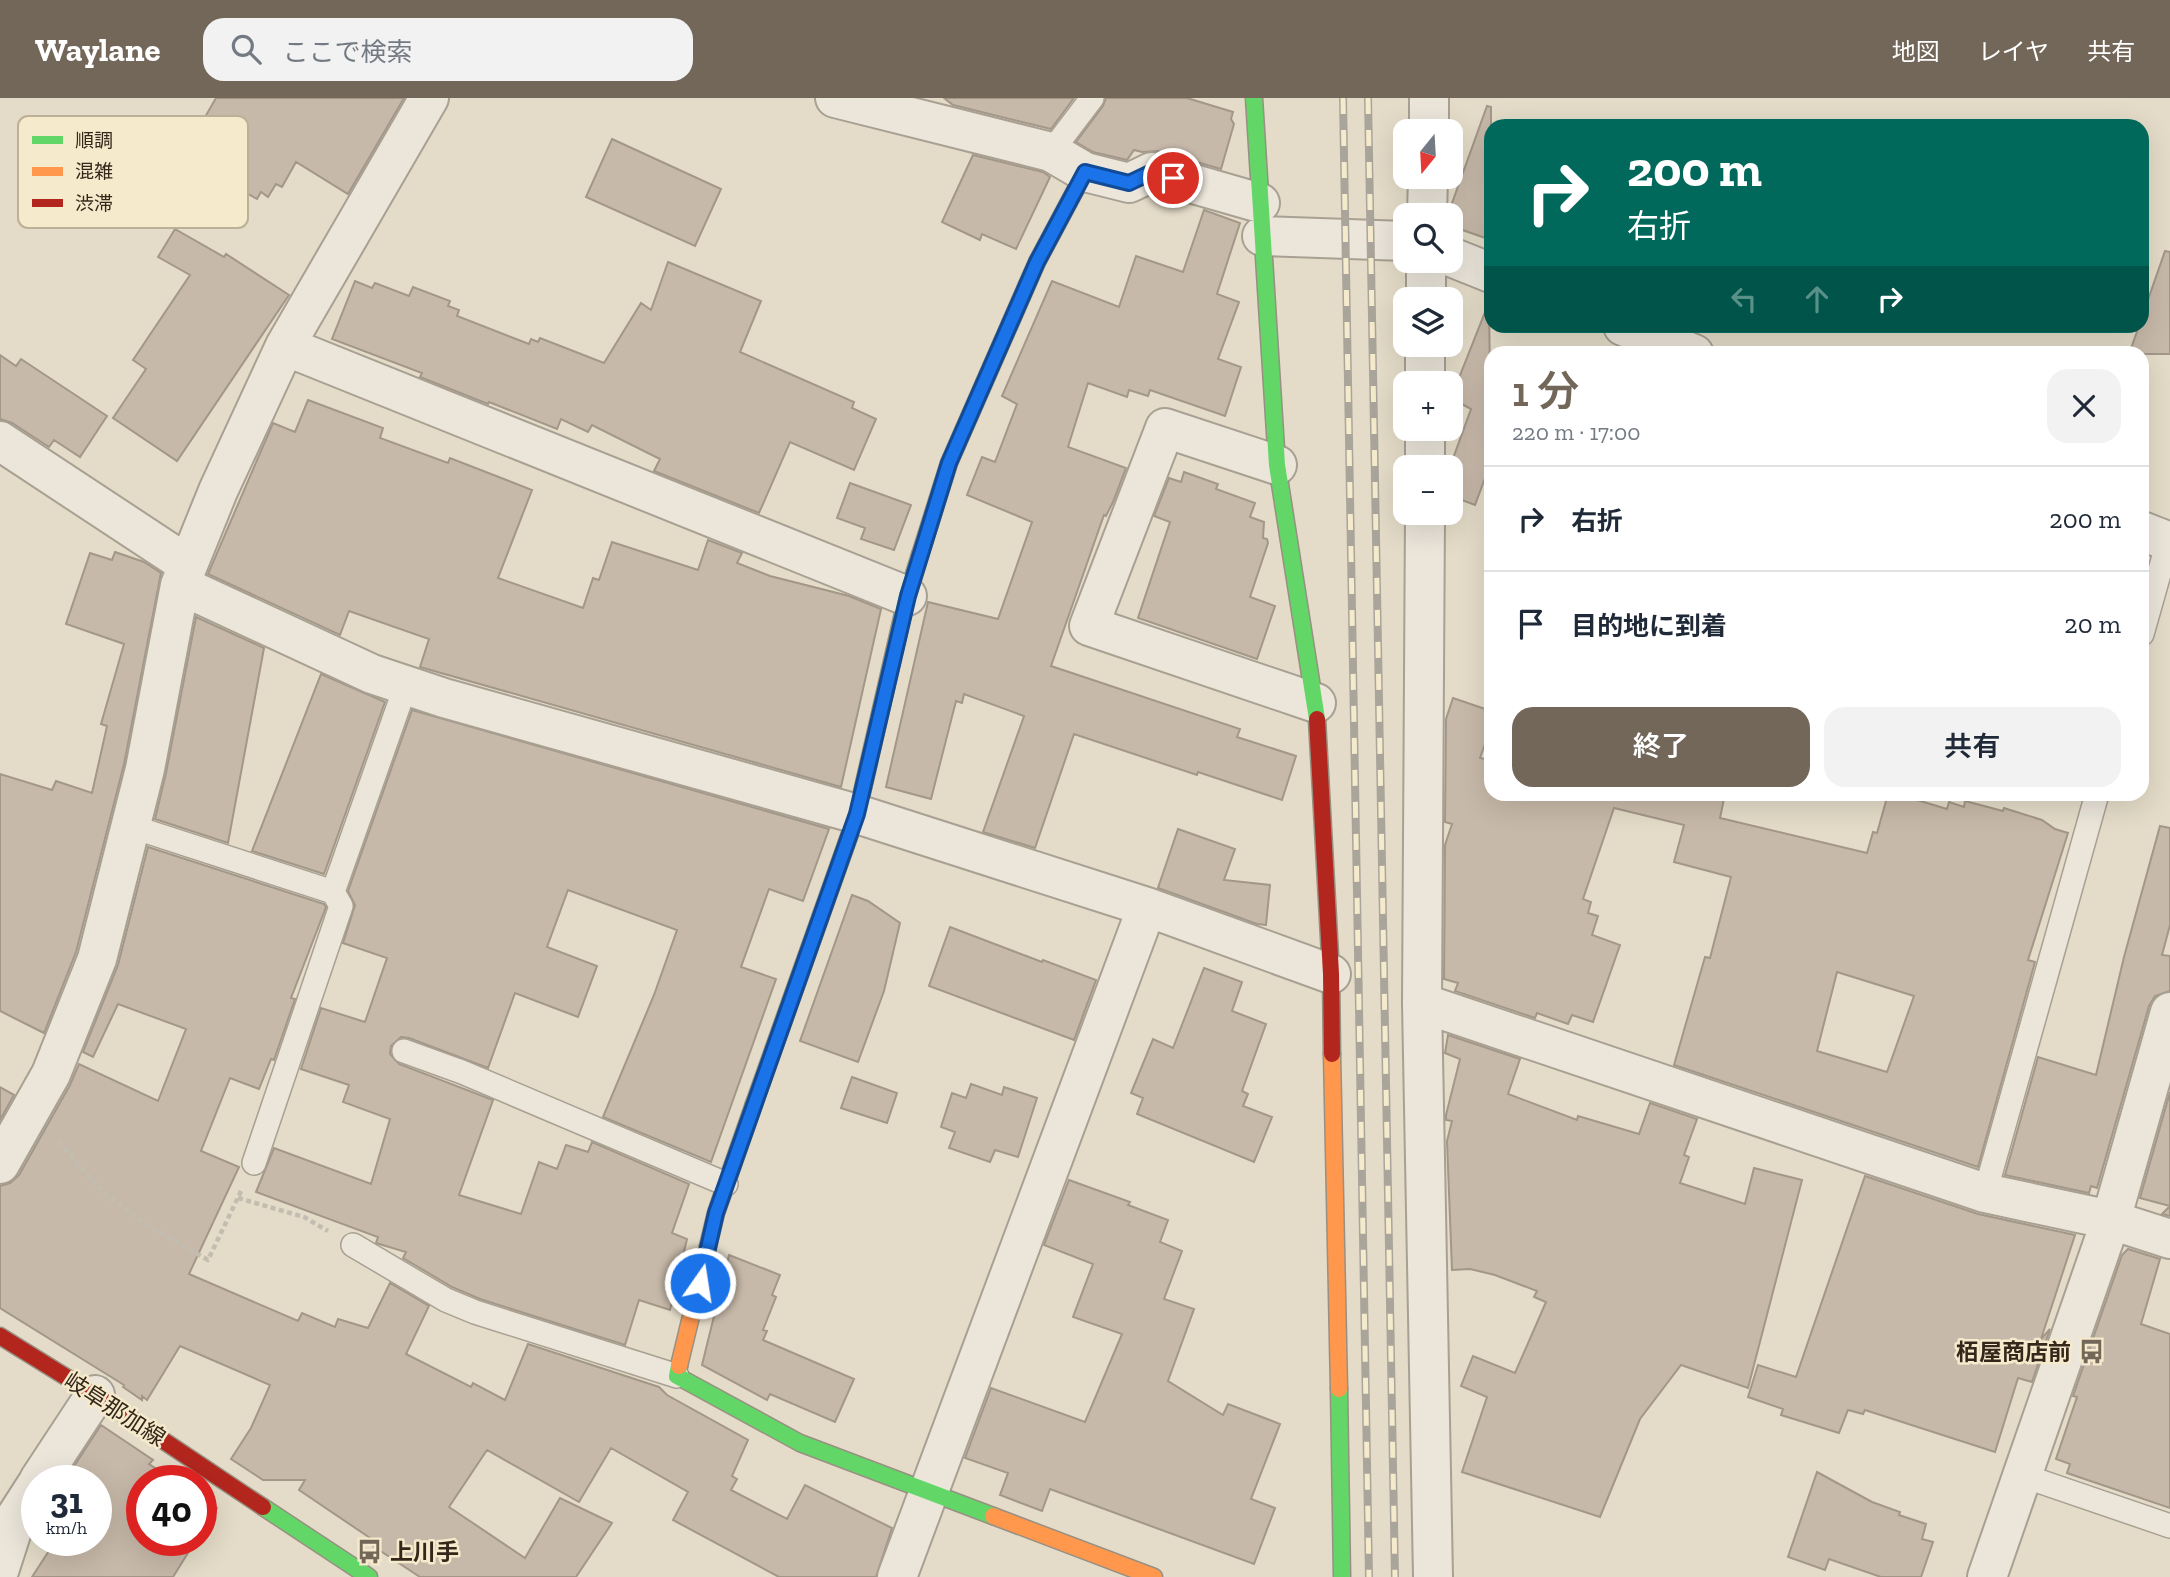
<!DOCTYPE html>
<html lang="ja">
<meta charset="utf-8">
<style>
:root{--surface:#fff;--page:#f2f2f3;--text:#1f2937;--muted:#747a83;--line:#e0e1e3;--accent:#726758}
body{margin:0;font-family:"Zilla Slab","Noto Sans JP",serif;background:var(--page);color:var(--text);height:100vh;display:flex;flex-direction:column;font-size:26px;white-space:nowrap}
*{box-sizing:border-box;margin:0}
p{font-size:23px;color:var(--muted)}
.icon{flex:none;width:38px;height:38px;fill:none;stroke:currentColor;stroke-width:2;stroke-linecap:round;stroke-linejoin:round}
.map{position:relative;flex:1;overflow:hidden}
.panel{position:absolute;left:1484px;top:248px;width:665px;height:455px;display:flex;flex-direction:column;background:var(--surface);border-radius:21px;box-shadow:0 7px 28px #0002}
.panel>*{flex:none}
.top-card{position:absolute;left:1484px;top:21px;width:665px;height:214px;border-radius:21px;box-shadow:0 7px 28px #0002;background:#00695c;color:#fff;overflow:hidden}
.needle{width:46px;rotate:198deg}
.buttons{position:absolute;left:1393px;top:21px;display:grid;gap:14px}
.buttons a{display:grid;place-items:center;width:70px;height:70px;border-radius:14px;background:var(--surface);box-shadow:0 7px 28px #0002;font-size:35px}
.speed{position:absolute;left:21px;top:1367px;display:flex;gap:14px;font-size:35px;font-weight:700;text-align:center}
.speed>*{display:grid;place-content:center;width:91px;height:91px;border-radius:50%;background:var(--surface);box-shadow:0 7px 28px #0002;line-height:1}
.speed small{font-size:18px;font-weight:400}
.speed .limit{border:10px solid #d22;background:#fff;color:#111}
.pin{position:absolute;display:grid;place-items:center;width:60px;height:60px;color:#fff;margin:-30px;border:4px solid #fff;border-radius:50%;box-shadow:0 2px 7px #0007}
.me{position:absolute;width:77px;margin:-38px;rotate:13deg;stroke-linejoin:round;filter:drop-shadow(0 0 5px #0008)}
.turn{display:flex;align-items:center;gap:24px;height:147px;padding:0 28px;font-size:32px}
.turn .icon{width:91px;height:91px;stroke-width:2.5}
.turn b{display:block;font-size:49px;line-height:60px}
.lanes{display:flex;align-items:center;height:66px;padding:0 28px;background:#0003;justify-content:center;gap:35px;direction:ltr}
.lanes .off{opacity:.35}
.round{display:grid;place-items:center;flex:none;width:74px;height:74px;border-radius:21px;background:var(--page)}
.head{display:flex;align-items:center;justify-content:space-between;height:119px;padding:0 28px}
h1{font-size:42px;font-weight:600;line-height:52px;color:var(--accent)}
.button{display:flex;gap:14px;margin-top:auto;padding:14px 28px}
.button a{flex:1;height:80px;border-radius:21px;background:var(--accent);color:#fff;font-size:28px;font-weight:600;line-height:80px;text-align:center}
.button a+a{background:var(--page);color:var(--text)}
ul{padding:0;list-style:none}
li{display:flex;align-items:center;gap:21px;height:105px;padding:0 28px;border-top:2px solid var(--line)}
li div{flex:1}
li b{display:block;font-size:26px}
li em{font-style:normal}
header{display:flex;align-items:center;gap:42px;box-sizing:border-box;height:98px;padding:0 35px;background:var(--accent);color:#fff}
header strong{font-size:33px}
nav{display:flex;gap:38px;margin-inline-start:auto;font-size:24px}
.search{width:490px;height:63px;background:var(--page);display:flex;align-items:center;gap:18px;box-sizing:border-box;padding:0 24px;border-radius:21px;color:var(--muted);font-size:26px}
.map>svg:first-child{display:block}
.building{fill:#c7b9a9;stroke:#a39788;stroke-width:2;fill-rule:evenodd}
.lines{fill:none;stroke-linecap:round;stroke-linejoin:round}
.lane-casing{stroke:#a8a092;stroke-width:26}
.street-casing{stroke:#a8a092;stroke-width:42}
.fast-casing{stroke:#989082;stroke-width:19}
.slow-casing{stroke:#989082;stroke-width:19}
.jam-casing{stroke:#989082;stroke-width:19}
.path{stroke:#c3bdb1;stroke-width:4.5;stroke-dasharray:5 3.5;stroke-linecap:butt}
.lane{stroke:#ebe5da;stroke-width:23}
.street{stroke:#ebe5da;stroke-width:38}
.fast{stroke:#63d668;stroke-width:16}
.slow{stroke:#ff974d;stroke-width:16}
.jam{stroke:#b3261e;stroke-width:16}
.rail-casing{stroke:#aaa59b;stroke-width:8}
.rail{stroke:#f6eacc;stroke-width:5;stroke-dasharray:16;stroke-linecap:butt}
.route-casing{stroke:#114b97;stroke-width:18}
.route{stroke:#1a73e8;stroke-width:12}
.labels{text-anchor:middle;dominant-baseline:central;stroke-width:5;stroke-linejoin:round;paint-order:stroke}
.poi-label{font-size:23px;font-weight:bold;fill:#35281b;stroke:#f6eacc;text-anchor:end}
.street-label{font-size:23px;fill:#35281b;stroke:#f6eacc}
.key{fill:#f6eacc;stroke:#bcb097;stroke-width:2}
.key-label{font-size:19px;fill:#35281b}
</style>
<header>
<strong>Waylane</strong>
<div class="search"><svg class="icon" aria-label="search" viewBox="0 0 24 24"><circle cx="10" cy="10" r="6"/><path d="M15 15l6 6"/></svg>ここで検索</div>
<nav><a>地図</a><a>レイヤ</a><a>共有</a></nav>
</header>
<div class="map">
<svg width="2170" height="1479" viewBox="0 0 2170 1479">
<rect width="100%" height="100%" fill="#e4dcc8"/>
<path class="building" d="M216 0H404L348 96 296 64 282 89 276 86 268 99 261 94 257 101 182 59Z
M944 0H1074L1051 31 953 7Z
M1106 0H1187L1233 14 1231 21 1234 26 1221 71 1158 53 1142 54 1134 52 1127 62 1093 54 1076 44 1103 8Z
M1487 8 1491 9V142L1451 128V108Z
M612 41 721 91 695 148 586 99Z
M973 57 1043 74 1050 79 1016 151 982 136 980 142 942 124Z
M1204 112 1240 125 1217 196 1239 204 1218 261 1241 269 1225 318 1150 292 1148 298 1129 292 1127 299 1088 285 1068 349 1126 370 1113 404 1106 418 1104 417 1051 568 1240 631 1237 639 1296 658 1282 702 1198 674 1197 677 1074 636 1035 750 983 734 1024 618 964 596 962 605 956 603 931 701 886 689 928 504 998 521 1032 424 967 397 982 359 995 364 1017 306 1002 298 1052 183 1119 209 1136 158 1183 174Z
M175 131 224 159 226 156 289 197 177 363 113 320 146 271 133 262 190 177 158 159Z
M2165 153 2170 154V256H2129L2139 228H2142V219Z
M668 164 761 203 740 254 854 304 852 310 876 321 854 372 790 344 759 415 654 373 660 361 592 327 588 334 561 321 557 331 489 304 488 306 420 279 422 275 332 241 355 183 372 190 375 185 409 198 413 189 450 203 448 208 459 212 457 218 529 246 531 241 538 244 540 240 604 265 641 205 651 212Z
M1489 204 1491 364 1475 407 1451 398V366L1471 311 1451 300Z
M0 257 16 268 21 261 107 318 80 359 54 342 49 349 12 325 0 321Z
M308 302 383 330 380 340 448 365 450 360 532 392 498 480 583 510 593 480 599 482 612 444 698 472 708 442 742 455 737 465 770 478 849 498 881 511 841 689 420 569 429 541 349 513 340 537 208 476 273 325 295 334Z
M1184 374 1218 386 1216 391 1255 405 1250 419 1264 424 1263 440 1267 441 1268 445 1250 499 1275 508 1257 561 1138 520 1170 424 1154 418 1169 380 1181 384Z
M850 385 911 407 894 452 861 441 865 430 837 420Z
M115 454 144 464 161 475 124 666 76 854 44 935 0 913V676L52 692 56 683 92 695 107 628 101 626 124 546 66 526 90 455 112 462Z
M196 519 264 550 228 745 155 721 166 675Z
M321 576 385 604 324 776 252 753Z
M1453 600 1491 613V629L1480 660 1491 662V696H1725L1720 720 1867 755 1873 734 1877 735 1888 696H1897L1947 711 1949 704 1964 709 1965 703 2003 713 2004 710 2042 722 2055 731 2068 735 2028 862 2035 864 1978 1069 1674 967 1705 859 1710 860 1731 779 1674 764 1684 727 1614 710 1583 801 1591 804 1588 815 1598 818 1592 837 1620 847 1593 924 1572 917 1568 926 1537 915 1535 920 1455 893 1458 885 1444 881 1445 747 1452 726 1445 724 1446 621ZM1837 874 1914 898 1887 974 1817 953Z
M412 612 829 731 803 803 769 791 741 869 776 881 711 1064 603 1019 654 897 677 832 568 792 547 849 597 868 578 919 515 895 488 970 409 940 401 939 391 948 390 956 399 966 493 1002 459 1097 521 1116 539 1064 557 1071 566 1047 588 1054 592 1044 689 1086 672 1135 687 1141 670 1212 639 1202 625 1247 480 1201 452 1189 403 1160 406 1154 376 1145 378 1139 256 1094 274 1050 371 1086 390 1021 343 1004 349 987 301 971 321 910 365 924 387 860 343 845 355 807 348 793Z
M2160 728 2170 730V827L2162 857 2170 858V893L2155 898 2149 908 2097 1090 2091 1088 2089 1095 2005 1077 2038 959 2096 977 2124 859Z
M1178 731 1235 751 1224 782 1270 787 1266 827 1257 826 1158 790Z
M148 749 324 806 326 809 291 900 295 901 274 962 271 961 259 991 230 980 201 1053 239 1069 189 1176 298 1223 302 1215 335 1229 338 1221 368 1230 390 1185 429 1208 406 1256 471 1289 473 1285 505 1302 528 1246 659 1289 667 1297 748 1342 732 1378 737 1381 731 1392 787 1421 805 1387 892 1430 876 1479H779L673 1422 688 1394 611 1350 579 1404 487 1352 449 1409 525 1460 560 1400 612 1425 576 1479H420L373 1448 376 1444 299 1392 305 1382H263L231 1361 251 1330 270 1287 180 1248 147 1302 142 1298V1302L123 1289 124 1287 0 1210V1088L10 1085 19 1077 70 987 79 966 158 1003 186 931 118 906 93 959 83 954 118 867Z
M852 797 868 803 900 825 884 893 858 964 800 943Z
M950 829 1042 864 1043 862 1096 882 1074 942 929 888Z
M1204 870 1242 884 1232 913 1266 926 1242 993 1248 996 1243 1008 1272 1019 1254 1064 1137 1016 1143 1000 1131 995 1153 941 1173 950Z
M1448 937 1520 961 1508 996 1577 1022 1578 1018 1639 1036 1650 1005 1697 1021 1684 1057 1689 1059 1680 1085 1745 1106 1754 1070 1802 1082 1748 1290 1681 1267 1640 1321 1600 1419 1462 1374 1487 1299 1461 1288 1473 1258 1515 1275 1546 1204 1534 1199 1537 1193 1495 1177 1470 1171 1452 1172 1447 1043 1452 1023 1446 1022V1017L1460 961 1445 955Z
M852 979 897 995 887 1025 841 1010Z
M971 986 1002 997 1004 989 1037 1000 1018 1059 995 1052 990 1064 949 1050 955 1034 941 1029 952 995 966 1000Z
M0 989 14 997 0 1022Z
M2170 994V1118L2162 1116 2170 1108 2140 1100Z
M1865 1078 1978 1116 2075 1137 2041 1241 2050 1231 2032 1284 2018 1280 1995 1354 1865 1312 1863 1316 1848 1312 1839 1335 1781 1317 1783 1311 1748 1299 1758 1267 1796 1279Z
M1069 1082 1130 1104 1128 1107 1168 1122 1160 1144 1182 1153 1164 1201 1194 1211 1168 1283 1223 1317 1228 1306 1280 1326 1251 1401 1275 1410 1254 1466 1050 1391 1042 1413 1000 1397 1008 1375 965 1360 991 1290 1085 1324 1122 1236 1073 1219 1093 1166 1044 1147Z
M2128 1151 2160 1161 2141 1226 2170 1236V1410L2067 1375 2070 1366 2056 1361 2077 1299 2073 1298 2122 1157Z
M729 1157 780 1177 772 1197 776 1199 763 1232 767 1233 763 1242 854 1281 835 1324 770 1296 767 1302 702 1267Z
M101 1327 153 1362 149 1366 174 1382H142V1442H196L173 1479H32L56 1442H96V1382H65Z
M1817 1374 1872 1404 1900 1414 1899 1417 1926 1426 1922 1441 1933 1444 1921 1479H1881L1829 1461 1825 1472 1788 1459Z
M201 1400 217 1410 201 1434Z"/>
<g class="lines">
<defs>
<path id="lane" d="M1051 54 1092 0
M2142 536 2170 437
M130 728 333 794 341 808 254 1065
M333 794 406 587
M404 953 462 974 726 1086
M1985 1095 2097 696
M353 1147 446 1202 475 1214 677 1278
M2024 1378 2170 1428"/>
<path id="street" d="M835 0 1051 54 1085 74 1129 85 1152 74 1260 105
M1429 0V33
M1427 117 1428 79
M1262 138 1405 143
M1451 159 1491 175
M1426 201V163
M1623 228 1694 256
M285 248 907 498
M1425 285V247
M0 343 188 467
M1277 367 1165 330 1089 528 1316 605
M1425 369V331
M1425 415 1422 905 1433 1479
M2142 433 2170 444
M180 487 372 576 444 600 857 716 1147 809 1331 876
M1422 905 1985 1095 2111 1122 2170 1141
M0 1066 51 976 97 861 145 671 180 487 218 393 285 248 429 0
M39 1382 95 1297
M0 1470 17 1417 37 1386
M897 1479 1147 809
M1987 1479 2111 1122 2170 914"/>
<path id="fast" d="M1254 0 1277 367 1317 621
M754 1006 857 716 907 498 920 457
M679 1268 677 1278 800 1345 993 1418
M1339 1291 1342 1479
M263 1409 369 1479"/>
<path id="slow" d="M920 457 949 365 1037 164 1085 74
M1332 956 1339 1291
M679 1268 716 1115 754 1006
M993 1418 1154 1479"/>
<path id="jam" d="M1317 621 1331 876 1332 956
M0 1238 95 1297 263 1409"/>
</defs>
<use href="#lane" class="lane-casing"/>
<use href="#street" class="street-casing"/>
<use href="#fast" class="fast-casing"/>
<use href="#slow" class="slow-casing"/>
<use href="#jam" class="jam-casing"/>
<path class="path" d="M59 1044 103 1094 150 1129 208 1162 242 1091
M238 1100 304 1119 328 1133"/>
<use href="#lane" class="lane"/>
<use href="#street" class="street"/>
<use href="#fast" class="fast"/>
<use href="#slow" class="slow"/>
<use href="#jam" class="jam"/>
<defs>
<path id="rail" d="M1343 0 1369 1479
M1368 0 1395 1479"/>
</defs>
<use href="#rail" class="rail-casing"/>
<use href="#rail" class="rail"/>
</g>
<g class="lines">
<defs>
<path id="route" d="M700 1185 716 1115 857 716 908 498 949 365 1037 164 1085 74 1129 85 1152 74 1173 80"/>
</defs>
<use href="#route" class="route-casing"/>
<use href="#route" class="route"/>
</g>
<defs>
<symbol id="bus-bare" viewBox="-9 -9 18 18"><path d="M-5-6H5V4H4V6H2V4H-2V6H-4V4H-5ZM-3.5-4V0h7V-4ZM-3.5 1.2v1.5H-2V1.2ZM2 1.2v1.5H3.5V1.2Z" fill="#726758" stroke="#f6eacc" stroke-width="2.5" paint-order="stroke"/></symbol>
</defs>
<g fill-rule="evenodd">
<use href="#bus-bare" x="2074" y="1236" width="35" height="35"/>
<use href="#bus-bare" x="352" y="1436" width="35" height="35"/>
</g>
<g class="labels">
<g class="poi-label">
<text x="2071" y="1254">栢屋商店前</text>
<text x="390" y="1454" text-anchor="start">上川手</text>
</g>
<g class="street-label">
<text transform="translate(115 1311) rotate(33)">岐阜那加線</text>
</g>
</g>
<rect x="18" y="18" width="230" height="112" rx="10" class="key"/>
<rect x="32" y="38" width="31" height="8" fill="#63d668"/>
<rect x="32" y="69" width="31" height="9" fill="#ff974d"/>
<rect x="32" y="101" width="31" height="8" fill="#b3261e"/>
<g class="key-label">
<text x="75" y="49">順調</text>
<text x="75" y="80">混雑</text>
<text x="75" y="112">渋滞</text>
</g>
</svg>
<div class="buttons">
<a><svg class="needle" viewBox="-14 -14 28 28"><path d="M0-13l5 13h-10z" fill="#e53935"/><path d="M0 13l5-13h-10z" fill="#747a83"/></svg></a>
<a><svg class="icon" aria-label="search" viewBox="0 0 24 24"><circle cx="10" cy="10" r="6"/><path d="M15 15l6 6"/></svg></a>
<a><svg class="icon" aria-label="layers" viewBox="0 0 24 24"><path d="M12 4l9 5-9 5-9-5zM3 14l9 5 9-5"/></svg></a>
<a>+</a>
<a>−</a>
</div>
<div class="speed"><div>31<small>km/h</small></div><div class="limit">40</div></div>
<div class="pin" style="left:1173px;top:80px;background:#d93025"><svg class="icon" aria-label="arrive" viewBox="0 0 24 24"><path d="M6 21V4h12l-3 4 3 4H6"/></svg></div>
<svg class="me" style="left:700px;top:1185px" viewBox="-20 -20 40 40"><circle r="17" fill="#1a73e8" stroke="#fff" stroke-width="3"/><path d="M0-11L8 9 0 5-8 9z" fill="#fff"/></svg>
<div class="top-card">
<div class="turn"><svg class="icon" aria-label="right" viewBox="0 0 24 24"><path d="M7 20v-9h11M14 6l5 5-5 5"/></svg><div><b>200 m</b>右折</div></div>
<div class="lanes"><svg class="icon off" aria-label="left" viewBox="0 0 24 24"><path d="M17 20v-9H6M10 6l-5 5 5 5"/></svg><svg class="icon off" aria-label="ahead" viewBox="0 0 24 24"><path d="M12 20V5M6 11l6-6 6 6"/></svg><svg class="icon" aria-label="right" viewBox="0 0 24 24"><path d="M7 20v-9h11M14 6l5 5-5 5"/></svg></div>
</div>
<section class="panel">
<div class="head"><div><h1>1 分</h1><p>220 m · 17:00</p></div><a class="round"><svg class="icon" aria-label="close" viewBox="0 0 24 24"><path d="M6 6l12 12M18 6L6 18"/></svg></a></div>
<ul>
<li><svg class="icon" aria-label="right" viewBox="0 0 24 24"><path d="M7 20v-9h11M14 6l5 5-5 5"/></svg><div><b>右折</b></div><em>200 m</em></li>
<li><svg class="icon" aria-label="arrive" viewBox="0 0 24 24"><path d="M6 21V4h12l-3 4 3 4H6"/></svg><div><b>目的地に到着</b></div><em>20 m</em></li>
</ul>
<div class="button"><a>終了</a><a>共有</a></div>
</section>
</div>
